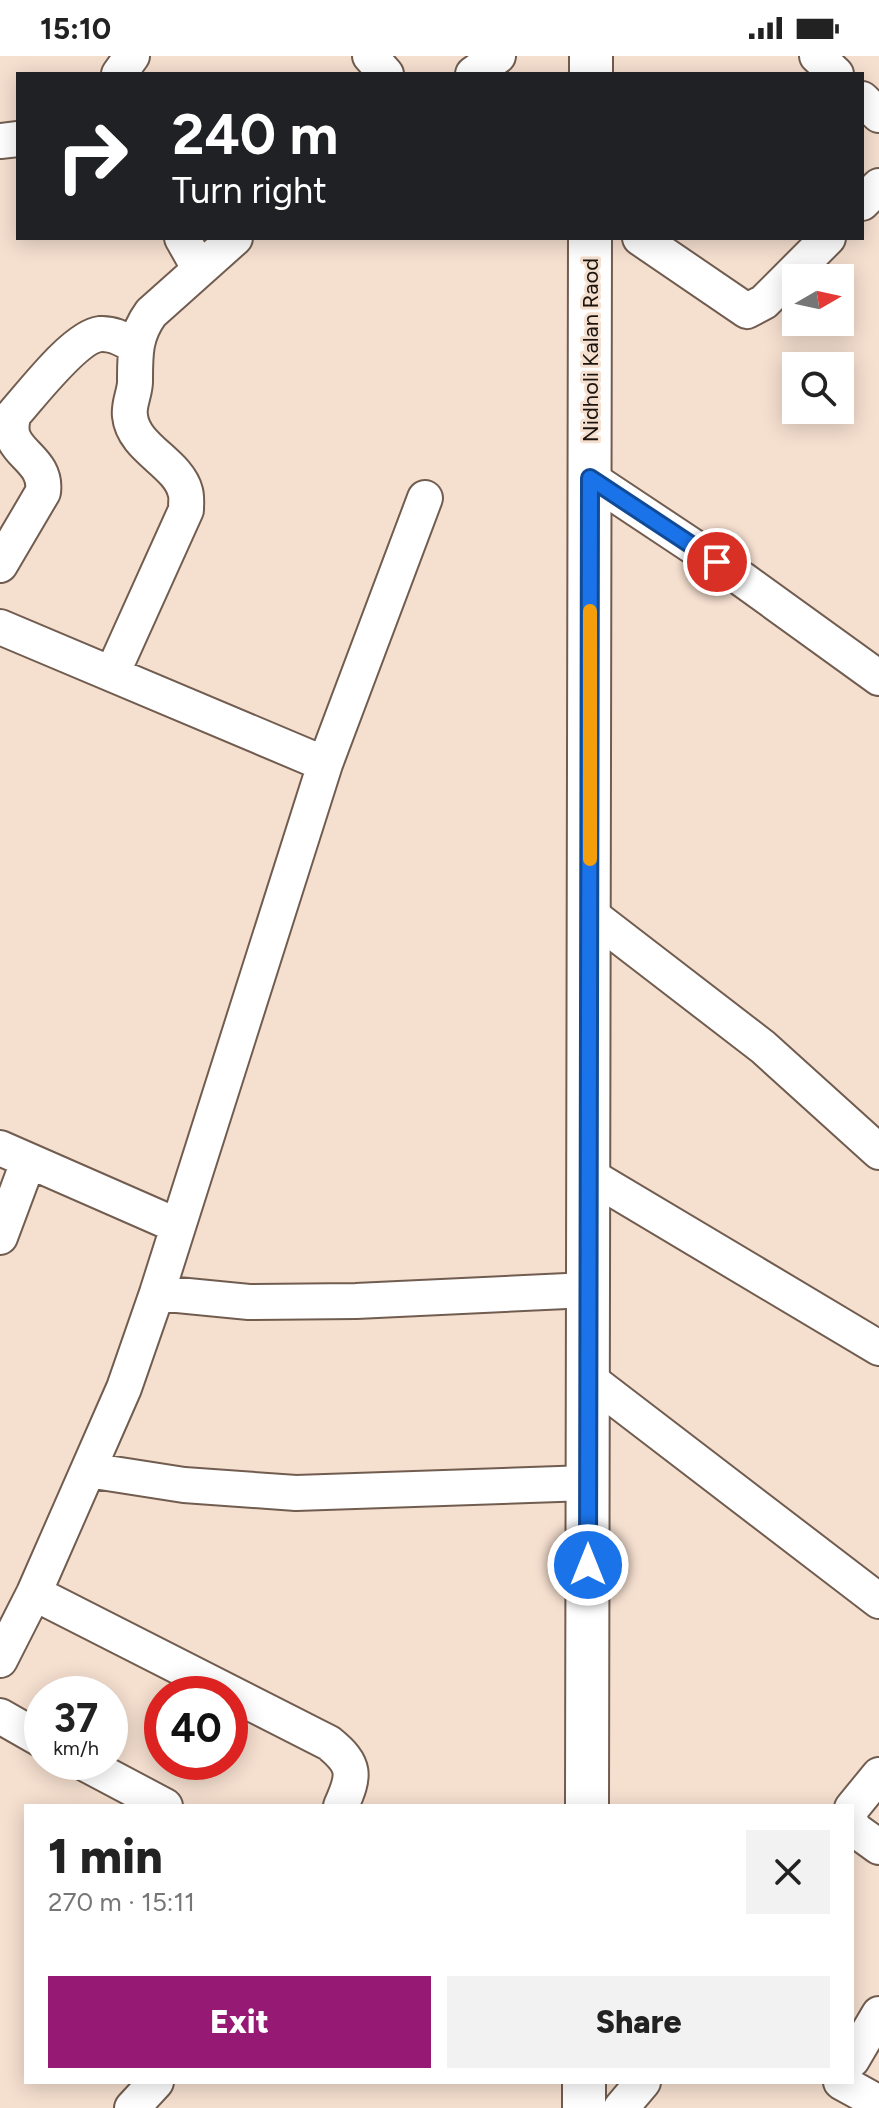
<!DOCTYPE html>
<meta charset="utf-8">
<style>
:root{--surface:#fff;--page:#f2f2f2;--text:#222;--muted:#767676;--accent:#961973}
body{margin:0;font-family:Figtree,sans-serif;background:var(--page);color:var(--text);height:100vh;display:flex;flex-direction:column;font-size:30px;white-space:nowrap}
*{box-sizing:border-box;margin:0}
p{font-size:26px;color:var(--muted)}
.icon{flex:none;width:44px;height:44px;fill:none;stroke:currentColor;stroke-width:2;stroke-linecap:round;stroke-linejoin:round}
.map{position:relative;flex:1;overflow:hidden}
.sheet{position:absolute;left:24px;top:1748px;width:830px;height:280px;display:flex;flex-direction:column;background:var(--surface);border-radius:0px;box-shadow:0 4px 20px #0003}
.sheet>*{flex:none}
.hud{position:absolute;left:16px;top:16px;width:848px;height:168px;border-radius:0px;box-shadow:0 4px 20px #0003;background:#202124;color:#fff;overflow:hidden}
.needle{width:52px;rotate:81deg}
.buttons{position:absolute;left:782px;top:208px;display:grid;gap:16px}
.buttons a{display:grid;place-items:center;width:72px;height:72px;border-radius:0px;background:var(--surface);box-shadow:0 4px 20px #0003;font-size:40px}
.speed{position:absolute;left:24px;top:1620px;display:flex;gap:16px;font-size:40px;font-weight:700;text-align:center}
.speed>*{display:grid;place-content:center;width:104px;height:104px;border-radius:50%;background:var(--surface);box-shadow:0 4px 20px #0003;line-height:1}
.speed small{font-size:20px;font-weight:400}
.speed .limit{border:12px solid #d22;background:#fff;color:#111}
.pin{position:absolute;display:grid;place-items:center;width:68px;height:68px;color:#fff;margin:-34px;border:4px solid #fff;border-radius:50%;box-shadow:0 2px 8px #0007}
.me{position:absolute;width:88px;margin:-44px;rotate:0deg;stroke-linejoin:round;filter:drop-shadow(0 0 6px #0008)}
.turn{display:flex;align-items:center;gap:28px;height:168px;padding:0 24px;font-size:36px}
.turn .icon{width:104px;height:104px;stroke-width:2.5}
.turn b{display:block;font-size:56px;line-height:68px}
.round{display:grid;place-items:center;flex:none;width:84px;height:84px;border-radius:0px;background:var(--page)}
.overview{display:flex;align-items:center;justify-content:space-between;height:136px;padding:0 24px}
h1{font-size:48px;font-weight:800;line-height:60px}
.button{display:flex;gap:16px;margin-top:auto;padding:16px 24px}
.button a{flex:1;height:92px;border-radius:0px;background:var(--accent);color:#fff;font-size:32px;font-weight:800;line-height:92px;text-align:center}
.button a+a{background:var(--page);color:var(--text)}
.status{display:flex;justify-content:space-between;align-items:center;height:56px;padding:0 40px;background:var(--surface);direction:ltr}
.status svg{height:22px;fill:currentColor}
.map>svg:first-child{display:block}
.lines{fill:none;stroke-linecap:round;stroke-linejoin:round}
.minor-casing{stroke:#715d50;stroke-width:38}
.tertiary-casing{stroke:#715d50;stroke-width:46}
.minor{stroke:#fff;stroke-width:34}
.tertiary{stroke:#fff;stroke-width:42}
.route-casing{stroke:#114b97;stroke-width:20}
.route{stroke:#1a73e8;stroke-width:14}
.slow{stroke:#f59e0b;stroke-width:14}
.labels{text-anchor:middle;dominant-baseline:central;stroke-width:6;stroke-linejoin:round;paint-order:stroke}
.street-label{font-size:22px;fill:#1a130e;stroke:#f5dfcf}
</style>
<div class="status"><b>15:10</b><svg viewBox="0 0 49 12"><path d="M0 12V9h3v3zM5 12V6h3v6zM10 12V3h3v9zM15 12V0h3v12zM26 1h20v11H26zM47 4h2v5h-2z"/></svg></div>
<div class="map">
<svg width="879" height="2052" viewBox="0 0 879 2052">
<rect width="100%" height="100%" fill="#f5dfcf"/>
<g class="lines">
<defs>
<path id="minor" d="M370 0 386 18
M817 0 836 18
M119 18 132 0
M473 18 498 0
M862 43 879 59
M0 85 18 83
M862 147 879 130
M182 182 199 212
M640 182 747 255 764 246 828 182
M590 422 742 523 879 622
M0 509 43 436C48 399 0 397 14 358 32 338 75 281 100 278 114 277 124 284 135 290
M0 571 325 708
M112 618 186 454C186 448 187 440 185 435 178 407 133 392 130 360 128 348 136 335 135 323 135 297 135 279 151 257L235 182
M589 857 763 991 879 1096
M0 1092 178 1170
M589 1119 879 1292
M0 1181 28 1106
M157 1237 249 1246 356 1245 588 1234
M588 1322 879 1545
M88 1414 184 1429 296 1437 588 1427
M34 1537 329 1687C356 1709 355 1719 341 1750
M0 1604 34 1537 124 1332 157 1237 325 708 425 442
M0 1660 42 1684
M82 1706 165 1750
M852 1752 879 1719
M852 1768 854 1773 879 1791
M852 2004 879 1958
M841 2026 879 2047
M132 2052 156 2026
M621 2052 643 2026"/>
<path id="tertiary" d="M591 18V0
M587 1750 590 182
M584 2052V2026"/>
</defs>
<use href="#minor" class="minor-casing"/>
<use href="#tertiary" class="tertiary-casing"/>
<use href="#minor" class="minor"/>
<use href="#tertiary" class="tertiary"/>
</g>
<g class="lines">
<defs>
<path id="route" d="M588 1509 590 422 717 506"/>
</defs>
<use href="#route" class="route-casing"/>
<use href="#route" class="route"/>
<path class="slow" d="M590 803V555"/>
</g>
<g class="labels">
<g class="street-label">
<text transform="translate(590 294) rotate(-90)">Nidholi Kalan Raod</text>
</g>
</g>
</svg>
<div class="buttons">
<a><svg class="needle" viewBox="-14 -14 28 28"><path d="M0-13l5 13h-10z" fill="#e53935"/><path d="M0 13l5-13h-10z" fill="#767676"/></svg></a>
<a><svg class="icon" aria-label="search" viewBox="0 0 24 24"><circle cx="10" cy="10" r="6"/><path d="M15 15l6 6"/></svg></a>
</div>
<div class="speed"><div>37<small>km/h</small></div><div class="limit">40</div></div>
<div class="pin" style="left:717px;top:506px;background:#d93025"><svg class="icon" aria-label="arrive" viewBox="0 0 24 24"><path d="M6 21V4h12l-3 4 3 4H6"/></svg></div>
<svg class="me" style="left:588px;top:1509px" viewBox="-20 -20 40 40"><circle r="17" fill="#1a73e8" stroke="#fff" stroke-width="3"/><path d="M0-11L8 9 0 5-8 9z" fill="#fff"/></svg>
<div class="hud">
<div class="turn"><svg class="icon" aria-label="right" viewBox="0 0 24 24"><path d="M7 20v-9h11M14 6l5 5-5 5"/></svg><div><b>240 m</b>Turn right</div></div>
</div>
<section class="sheet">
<div class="overview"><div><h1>1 min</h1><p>270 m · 15:11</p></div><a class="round"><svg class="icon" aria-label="close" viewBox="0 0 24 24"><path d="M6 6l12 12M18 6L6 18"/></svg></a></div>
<div class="button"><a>Exit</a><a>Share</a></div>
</section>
</div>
